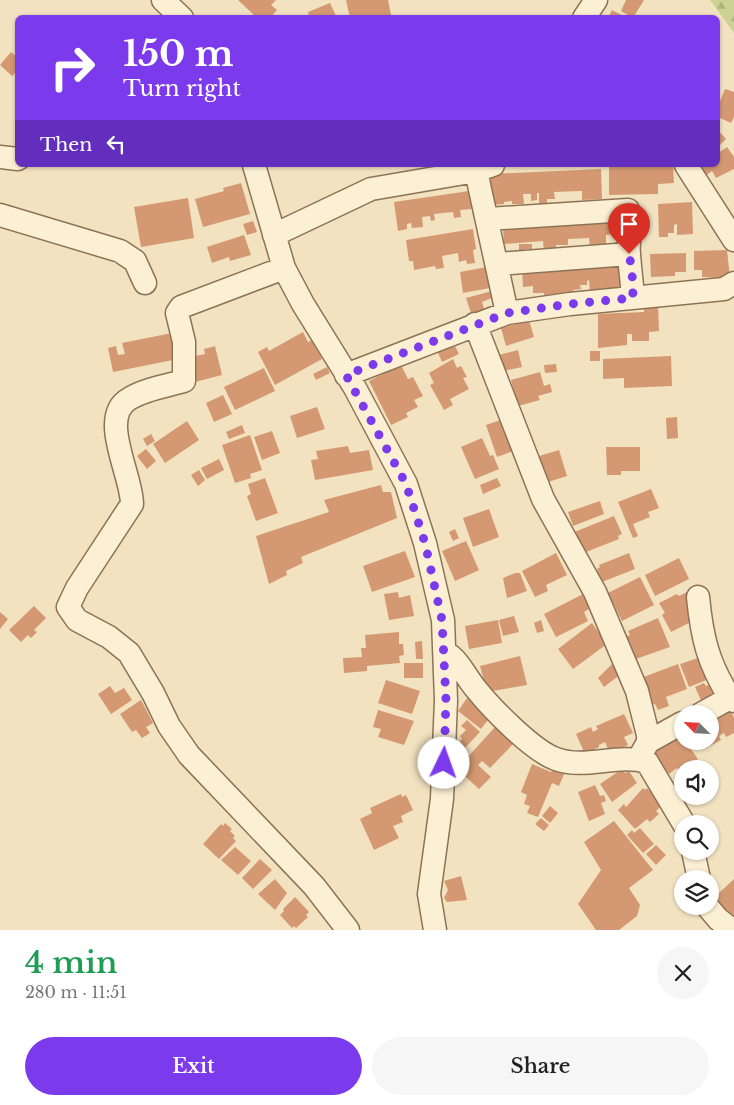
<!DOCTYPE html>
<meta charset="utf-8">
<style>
:root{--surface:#fff;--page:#f6f6f6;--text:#222;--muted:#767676;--accent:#7c3aed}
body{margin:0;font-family:"Libre Baskerville",serif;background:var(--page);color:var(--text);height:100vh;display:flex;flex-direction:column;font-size:19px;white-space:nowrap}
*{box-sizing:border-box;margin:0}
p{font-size:16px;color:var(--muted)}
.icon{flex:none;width:28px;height:28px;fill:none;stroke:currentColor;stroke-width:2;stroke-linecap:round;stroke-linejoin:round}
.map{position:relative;height:930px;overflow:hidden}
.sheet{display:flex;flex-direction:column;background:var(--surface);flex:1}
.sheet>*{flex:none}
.banner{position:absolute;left:15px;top:15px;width:705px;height:152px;border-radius:8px;box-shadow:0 1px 4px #0004;background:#7c3aed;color:#fff;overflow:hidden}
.needle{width:32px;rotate:294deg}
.fabs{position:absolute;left:674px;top:705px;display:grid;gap:10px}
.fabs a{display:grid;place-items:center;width:45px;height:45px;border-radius:50%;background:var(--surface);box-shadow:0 1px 4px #0004;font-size:25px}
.pin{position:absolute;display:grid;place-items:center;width:42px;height:42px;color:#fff;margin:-51px -21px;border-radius:50% 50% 50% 0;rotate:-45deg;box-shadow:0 0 5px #0007}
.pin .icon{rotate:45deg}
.me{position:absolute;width:55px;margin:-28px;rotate:3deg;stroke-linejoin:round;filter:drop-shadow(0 0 4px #0008)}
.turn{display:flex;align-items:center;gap:18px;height:105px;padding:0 25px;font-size:22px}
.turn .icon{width:65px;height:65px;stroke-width:2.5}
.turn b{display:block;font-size:35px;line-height:42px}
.then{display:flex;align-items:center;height:48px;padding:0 25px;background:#0003;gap:10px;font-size:19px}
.round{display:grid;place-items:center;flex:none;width:52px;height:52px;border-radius:26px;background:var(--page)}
.headline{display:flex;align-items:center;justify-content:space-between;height:85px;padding:0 25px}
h1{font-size:30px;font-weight:600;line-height:38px;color:#1e9e55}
.cta{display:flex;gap:10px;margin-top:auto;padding:10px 25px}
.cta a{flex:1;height:58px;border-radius:30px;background:var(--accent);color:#fff;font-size:20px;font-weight:600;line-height:58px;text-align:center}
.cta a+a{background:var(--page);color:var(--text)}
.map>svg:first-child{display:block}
.forest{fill:url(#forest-firs)}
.building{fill:#d49972}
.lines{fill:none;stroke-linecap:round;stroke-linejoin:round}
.minor-casing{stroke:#8d7356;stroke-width:25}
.minor{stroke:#fcf0d4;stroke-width:22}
.route{stroke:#7c3aed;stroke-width:9;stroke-dasharray:0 16.2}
</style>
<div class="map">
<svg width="734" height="930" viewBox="0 0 734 930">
<defs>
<pattern id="forest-firs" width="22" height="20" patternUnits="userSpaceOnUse" patternTransform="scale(1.25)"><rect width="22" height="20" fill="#cbd293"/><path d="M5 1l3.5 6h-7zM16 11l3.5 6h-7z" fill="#afb47e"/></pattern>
</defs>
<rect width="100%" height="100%" fill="#f2e2c0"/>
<path class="forest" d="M710 0H734V33Z"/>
<path class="building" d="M238 0H276L271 5 277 10 270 18H257Z
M346 0H388L391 15 386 18H350Z
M626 0H644L633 18 621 11Z
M330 3 337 18H310L308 12Z
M612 10 627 18H608Z
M11 52 18 58V70L12 76 0 65Z
M725 89 734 92V117L731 123 718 117V106Z
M718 130 726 139 718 147Z
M727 147 734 157V169L716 178 712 171 705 176 698 166 718 165V153Z
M673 165 674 183 658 184V194L609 195V166Z
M601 169 602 199 582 200V191L554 192 555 199H547V204H539V193H537V200L531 201V194H523L524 204H512V201L504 202V204L491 205 489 174Z
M241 183 250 214 203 227 195 199 224 191 223 188Z
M469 191 472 209 460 210 461 217 454 218 453 212 434 214 435 220 431 221 430 216 422 217 423 227 412 228 411 223 407 224V229L398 231 394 202Z
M188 198 194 238 141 247 134 207Z
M692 202 693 234 677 235V224L674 225V233H668V237H659L658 204Z
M616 220V234L606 235V246L590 247 589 238 568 239V245H556V251L544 252 543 241 504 244 503 227Z
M253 221 257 232 247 235 243 224Z
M473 229 476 249 473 250 475 263 467 264 466 260 459 262 458 253 442 256 444 268 436 269 435 266 414 270 413 261H409L406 240Z
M244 235 251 255 230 261 229 257 212 263 207 247Z
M519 244H532V249H524V254H519Z
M727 250 730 278 702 277V270H694V251Z
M686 253V272H675V276L651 277 650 254Z
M620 262 622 289 590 292 589 280 587 281V285H580L581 289 573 290V293L544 295V293H533V286L523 287 522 268Z
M487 267 490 288 463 293 460 272Z
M492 291 494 297 482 302 485 312 472 316 466 298Z
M658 304 659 331 649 332V341H632V334H627V345L598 348V314L644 312V305Z
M529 320 534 337 506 346 501 328Z
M303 332 308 342 312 340 322 359 275 385 258 352 267 347 269 351Z
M172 333 178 359 113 372 108 348 116 346 118 355 125 354 122 343Z
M453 342 459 354 442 362 436 348Z
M215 346 222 375 195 382 191 357 205 354 204 349Z
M518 350 522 367 503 371 499 355Z
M590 351H600V361H590Z
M671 356 672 386 624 388V378L603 379V359Z
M453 359 457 368 461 366 467 377 463 378 469 389 450 399 453 405 444 410 430 385 434 383 429 373Z
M556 364 557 372 545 373 544 365Z
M401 365 408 379 413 377 423 396 414 400 418 407 406 413 408 417 391 425 369 381Z
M327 367 330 373 316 380 313 374Z
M264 368 275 391 235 410 224 387Z
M540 372 544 386 550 384 552 392 538 396 540 400 518 406 511 380Z
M223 395 232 414 214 422 206 403Z
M317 407 325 429 297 438 290 416Z
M677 417 678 438 667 439 666 418Z
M506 418 516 450 497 457 486 425Z
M187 421 199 440 165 463 153 444Z
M242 425 245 433 229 439 226 432Z
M272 431 280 453 262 460 254 437Z
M151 434 155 441 147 446 143 439Z
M250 435 262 470 250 474 251 478 235 483 222 445Z
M482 438 490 456 493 455 499 469 475 479 461 447Z
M348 446 350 453 369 450 373 470 315 480 311 460 318 459 316 451Z
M606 447H640V471H621V475H607Z
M146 449 156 461 147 469 137 456Z
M559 450 567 476 548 482 539 456Z
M219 459 224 470 207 479 201 468Z
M199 470 205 480 198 486 191 475Z
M265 478 278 513 256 521 247 496 251 494 248 484Z
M497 478 501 486 483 494 480 485Z
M381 485 383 492H391L397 518 301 557 303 563 286 571 287 575 269 584 256 536 329 512 324 500Z
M651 489 659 508 648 512 650 517 633 524 638 536 633 538 618 502Z
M600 501 604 514 573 526 568 512Z
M489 509 499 537 473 547 463 518Z
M614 516 622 534 618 536 619 539 581 554 572 533Z
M455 529 459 538 453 541 449 532Z
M466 541 479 570 455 581 442 551Z
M405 551 415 577 372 592 363 566Z
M556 553 567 575 546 585 548 591 535 597 522 571Z
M629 553 635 569 602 582 597 569 600 567 599 565Z
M679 558 689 579 655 596 645 575Z
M515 573H520L527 591 507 598 503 578Z
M640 577 654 605 622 621 608 593Z
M398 592 399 598 410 595 414 616 389 620 384 594Z
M687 592 691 600 686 603 695 620 671 632 662 615 665 613 659 603 677 594 679 596Z
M585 593 592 607 584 612 588 621 556 637 544 614Z
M34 606 46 618 34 630 37 632 31 638 28 635 21 642 9 630Z
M0 612 8 619 0 629Z
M514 616 519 632 503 636 499 620Z
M658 618 670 647 633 660 624 637 630 635 628 631Z
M498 620 502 643 469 649 465 626Z
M541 620 544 631 537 633 534 623Z
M592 623 607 644 573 669 558 649Z
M399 632V644H403L404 655 399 656 400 663 367 666V671L344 673 343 658 362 657 361 648H366L365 635Z
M422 641 423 659H416L415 642Z
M520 656 527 685 487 692 480 666Z
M701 657 709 679 689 687 680 664Z
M404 663H423V678H404Z
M612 664 621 674 604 687 598 678Z
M678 664 687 689 666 697 669 706 658 710 655 704 651 705 641 678Z
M386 680 420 691 412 714 378 703Z
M704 683 706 686 711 684 717 698 703 705 695 687Z
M110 686 115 693 124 688 132 700 111 714 98 694Z
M467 698 491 716 481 729 458 711Z
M141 700 153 723 146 727 150 733 142 738 136 730 132 732 120 714Z
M378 710 414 721 404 745 378 737 381 729 373 727Z
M731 711 734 718V733L726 737 724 733 719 736 721 740 706 748 703 744 699 746 696 741H710V717L715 714 717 719Z
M624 714 633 733 624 737 628 745 610 754 605 742 599 745V747L585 754 576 734 591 727 593 732 598 729 596 726Z
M467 720 480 732 461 752 457 744 462 739 460 736 466 730 461 726Z
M495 727 513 744 490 768 482 761 478 765 491 777 479 789 457 769Z
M682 729V741H691L688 745 698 759 680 772 677 768 669 774 652 750Z
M532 764 551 772 553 769 564 774 559 786 552 783 538 817 527 813 530 806 524 804 527 795 521 792Z
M622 769 625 773 629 771 637 783 612 802 600 784Z
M595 785 600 796 604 795 606 801 601 803 605 814 589 821 578 792Z
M643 788 645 790 647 788 662 805 656 811 659 814 650 822 647 819 635 829 618 810 624 804 626 807Z
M401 794 402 797 406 795 413 810 401 816 403 822 393 826 399 838 374 850 360 819 372 813 370 808Z
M550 806 558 813 550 823 542 816Z
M541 818 549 825 544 831 535 824Z
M614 821 653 870 629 888 640 905 637 916 619 930H596L578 904 601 870 584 842Z
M225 823 232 829 230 831 235 836 233 838 236 841 219 859 203 844 221 824 223 826Z
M640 828 654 844 643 853 627 835 632 830 634 833Z
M656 845 666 855 656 865 646 854Z
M235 847 251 861 238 875 221 860Z
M260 859 272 870 253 889 242 878Z
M461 876 467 900 447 902 444 898 448 890 444 881Z
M275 879 287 893 275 910 258 894Z
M734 879V921L711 896 717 891 719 893Z
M295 897 309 912 306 915 308 917 296 928 294 926 292 928 280 915 284 911 283 909Z"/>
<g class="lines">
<defs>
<path id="minor" d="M163 0 182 18
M584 18 596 0
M0 157 18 159
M254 165 284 268 303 304 355 388 406 484 425 543 443 620 446 700 442 799 429 894 435 930
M686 165 734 240
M476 171 507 313
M0 215 120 251 135 261 145 283
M488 219 628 210C634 224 627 240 629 254 630 269 632 283 633 298
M274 235 371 189 476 171 493 165
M498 264 629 254
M284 268 181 307 177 313 184 342V381C166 386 145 389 129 399 98 417 132 475 132 504L77 588 68 607 77 620 109 637 129 653 153 693 169 726 189 755 314 886 348 930
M475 324 543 499 595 592 637 691 648 735V742L638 760
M346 375 507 313 570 304 724 289 734 283
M698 597C702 638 708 663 730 698L734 701
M445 652C460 661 465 676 476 689 492 709 533 751 556 759 586 770 618 753 647 762L684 824
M701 714 730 698
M648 742 682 723
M693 851 699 879
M707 906 718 919 732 930"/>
</defs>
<use href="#minor" class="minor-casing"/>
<use href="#minor" class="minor"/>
</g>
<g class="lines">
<path class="route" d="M444 763 446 700 442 620 425 543 406 484 346 375 507 313 570 304 633 298 632 270 629 254"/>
</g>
</svg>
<div class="fabs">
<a><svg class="needle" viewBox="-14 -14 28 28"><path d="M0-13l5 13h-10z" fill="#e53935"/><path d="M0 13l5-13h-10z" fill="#767676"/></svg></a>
<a><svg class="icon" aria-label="sound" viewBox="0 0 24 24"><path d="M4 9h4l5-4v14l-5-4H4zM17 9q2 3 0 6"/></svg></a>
<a><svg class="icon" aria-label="search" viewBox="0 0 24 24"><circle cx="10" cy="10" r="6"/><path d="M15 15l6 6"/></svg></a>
<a><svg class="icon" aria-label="layers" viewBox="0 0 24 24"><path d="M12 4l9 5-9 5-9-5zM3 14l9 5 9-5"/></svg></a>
</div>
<div class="pin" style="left:629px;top:254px;background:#d93025"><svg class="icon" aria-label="arrive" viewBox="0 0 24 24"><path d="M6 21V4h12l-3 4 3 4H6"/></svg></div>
<svg class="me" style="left:444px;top:763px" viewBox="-20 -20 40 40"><circle r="19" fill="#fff"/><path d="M0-13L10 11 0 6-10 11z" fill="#7c3aed"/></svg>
<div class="banner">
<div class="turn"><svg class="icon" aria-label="right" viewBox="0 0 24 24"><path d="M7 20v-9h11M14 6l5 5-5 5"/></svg><div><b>150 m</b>Turn right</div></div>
<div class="then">Then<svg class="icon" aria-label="left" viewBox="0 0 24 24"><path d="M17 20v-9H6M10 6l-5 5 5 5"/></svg></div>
</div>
</div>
<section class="sheet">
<div class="headline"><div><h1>4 min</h1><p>280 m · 11:51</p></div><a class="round"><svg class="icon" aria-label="close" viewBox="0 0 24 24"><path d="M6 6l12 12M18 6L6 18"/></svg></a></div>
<div class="cta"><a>Exit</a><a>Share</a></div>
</section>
